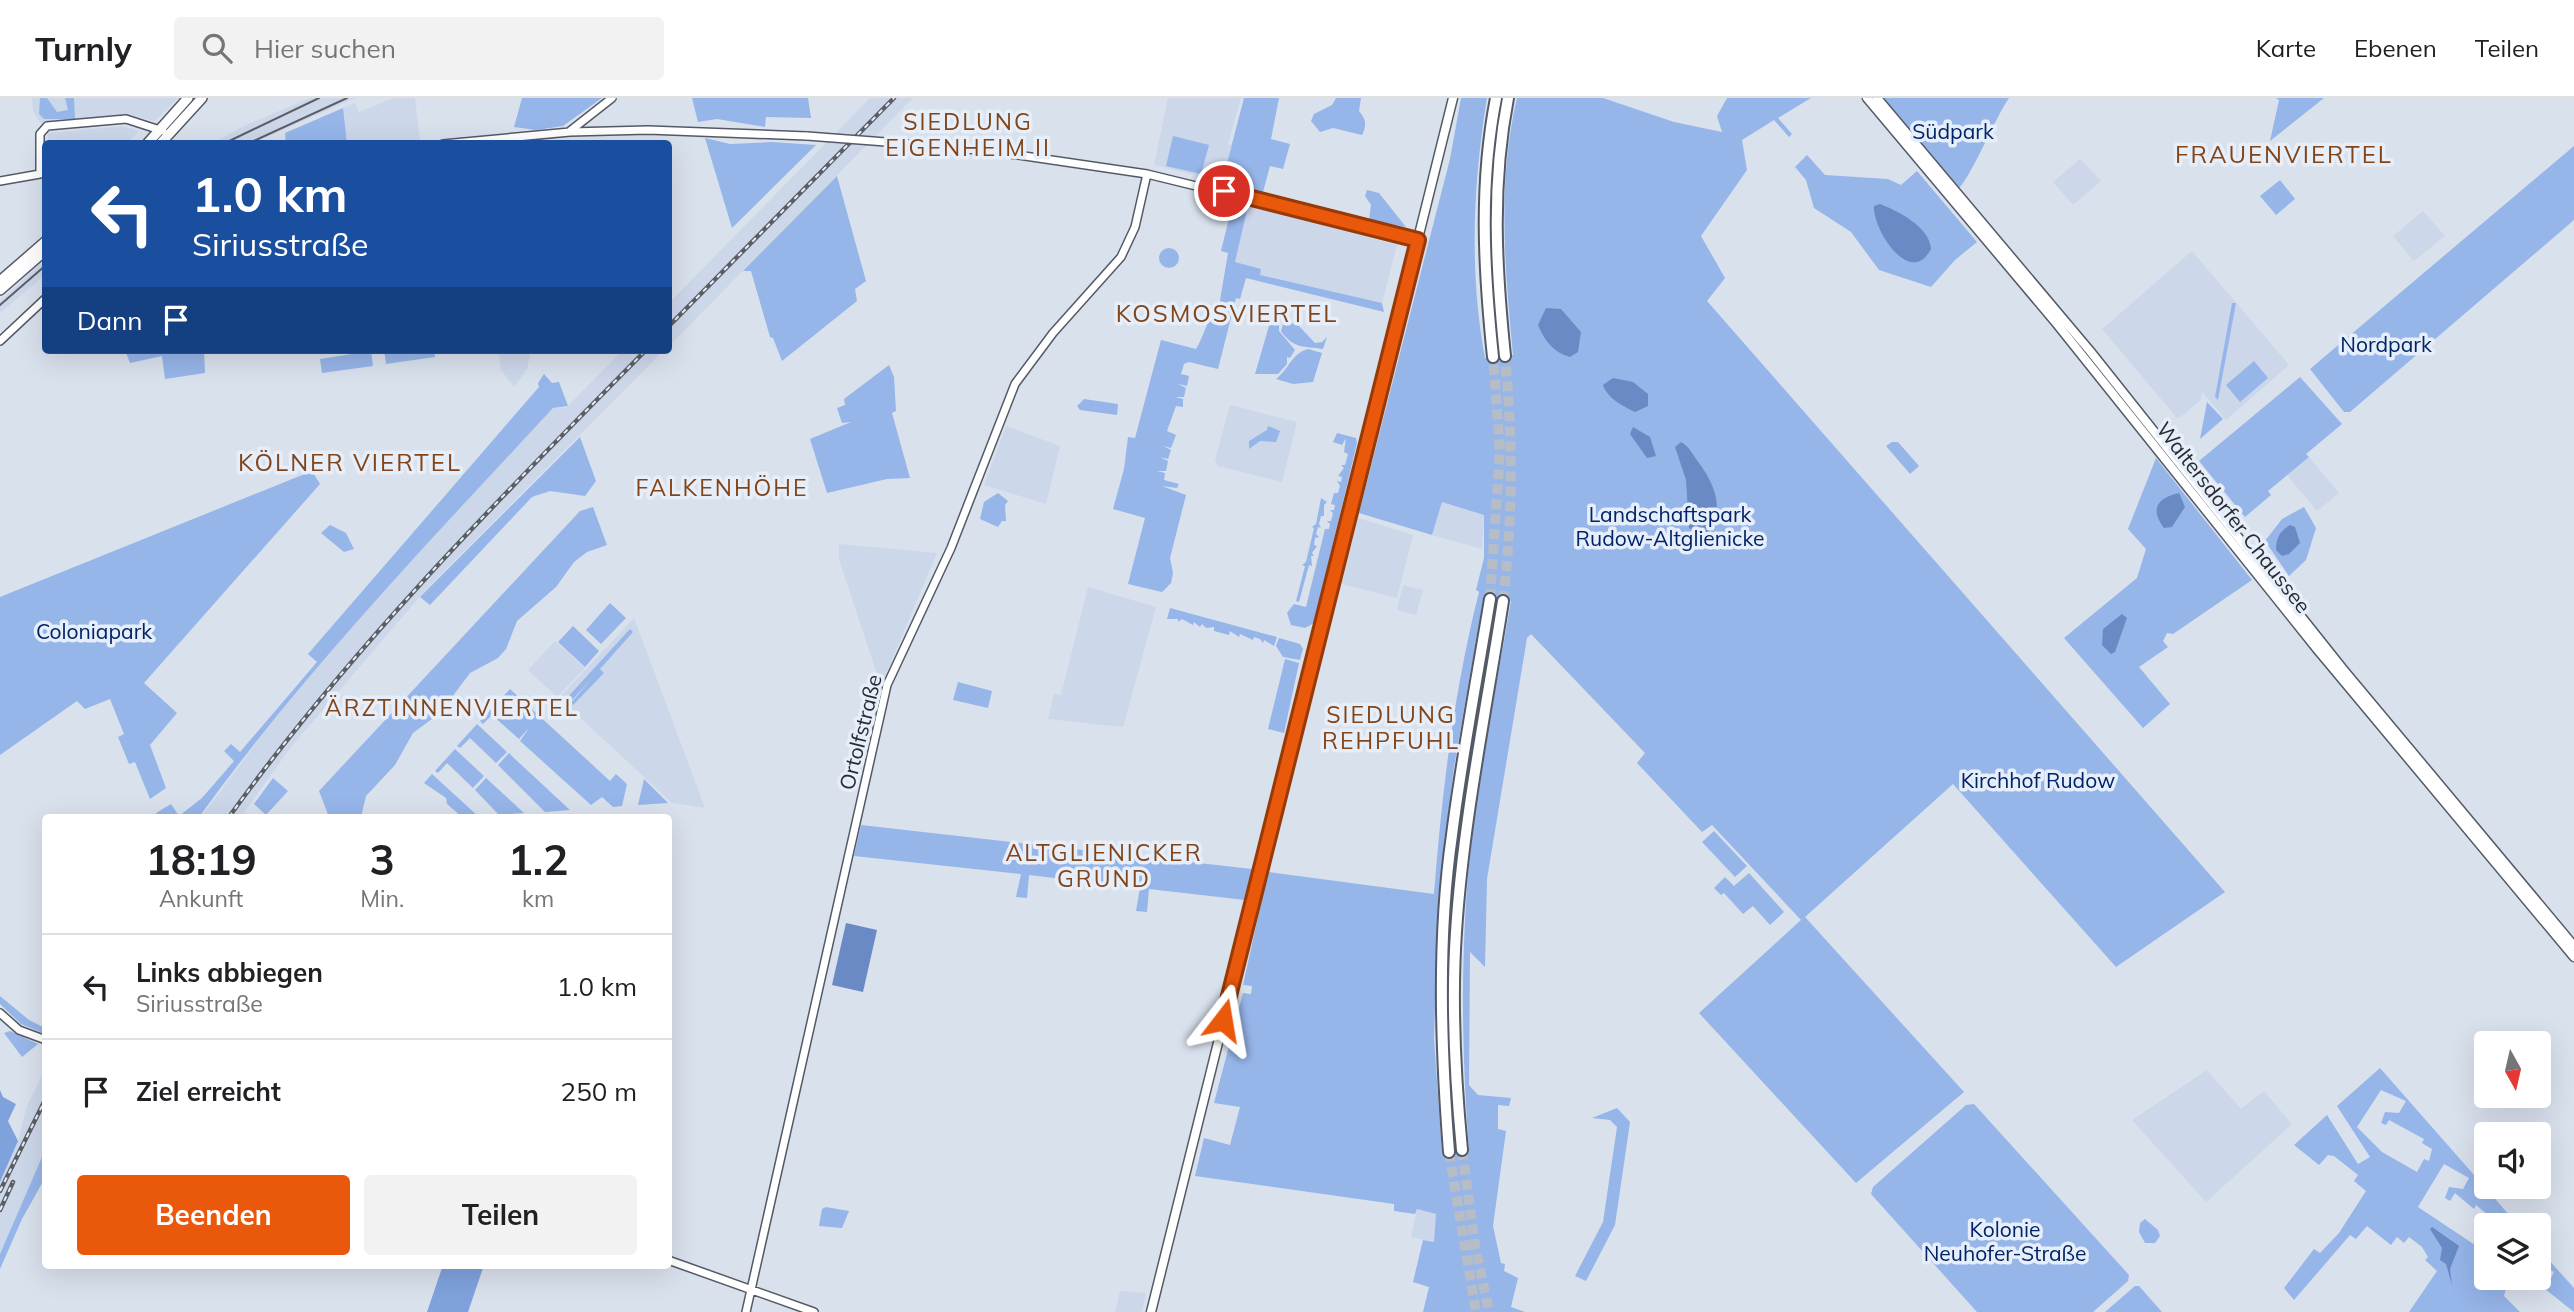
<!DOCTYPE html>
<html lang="de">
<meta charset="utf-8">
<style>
:root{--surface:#fff;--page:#f2f2f2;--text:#202124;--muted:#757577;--line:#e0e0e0;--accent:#ea580c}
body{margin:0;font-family:Mulish,sans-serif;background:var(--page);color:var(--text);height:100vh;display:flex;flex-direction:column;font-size:26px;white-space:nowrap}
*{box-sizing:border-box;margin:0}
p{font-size:23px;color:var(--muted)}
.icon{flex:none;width:38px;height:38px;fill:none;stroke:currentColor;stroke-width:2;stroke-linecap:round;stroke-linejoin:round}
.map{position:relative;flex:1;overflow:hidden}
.details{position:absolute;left:42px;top:716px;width:630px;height:455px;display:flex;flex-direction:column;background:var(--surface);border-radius:7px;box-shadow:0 7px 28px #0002}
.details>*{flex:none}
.top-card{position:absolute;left:42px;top:42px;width:630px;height:214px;border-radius:7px;box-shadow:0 7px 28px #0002;background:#1a4fa0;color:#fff;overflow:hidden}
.needle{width:46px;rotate:172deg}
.controls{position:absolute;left:2474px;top:933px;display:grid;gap:14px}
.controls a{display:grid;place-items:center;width:77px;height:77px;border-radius:7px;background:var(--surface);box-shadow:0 7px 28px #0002;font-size:35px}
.pin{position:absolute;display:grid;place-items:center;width:60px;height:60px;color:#fff;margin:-30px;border:4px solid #fff;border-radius:50%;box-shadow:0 2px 7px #0007}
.me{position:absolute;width:77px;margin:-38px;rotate:14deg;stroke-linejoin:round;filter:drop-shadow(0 0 5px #0008)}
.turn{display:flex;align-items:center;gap:24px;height:147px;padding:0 35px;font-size:32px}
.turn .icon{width:91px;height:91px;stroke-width:2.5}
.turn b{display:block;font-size:49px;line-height:60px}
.then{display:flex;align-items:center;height:66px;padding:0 35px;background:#0003;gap:14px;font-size:26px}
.eta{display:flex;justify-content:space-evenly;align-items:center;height:119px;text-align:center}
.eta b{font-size:42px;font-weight:700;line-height:49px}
.button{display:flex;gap:14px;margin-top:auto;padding:14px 35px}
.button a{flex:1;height:80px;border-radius:7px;background:var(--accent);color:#fff;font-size:28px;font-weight:700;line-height:80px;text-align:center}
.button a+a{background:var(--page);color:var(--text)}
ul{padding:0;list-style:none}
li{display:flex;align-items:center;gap:21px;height:105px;padding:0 35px;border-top:2px solid var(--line)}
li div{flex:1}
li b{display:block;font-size:26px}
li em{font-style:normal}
header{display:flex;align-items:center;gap:42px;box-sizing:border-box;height:98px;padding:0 35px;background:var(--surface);border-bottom:2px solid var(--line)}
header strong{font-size:33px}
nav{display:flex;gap:38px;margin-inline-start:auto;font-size:24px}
.search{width:490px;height:63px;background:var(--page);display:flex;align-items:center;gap:18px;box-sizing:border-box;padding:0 24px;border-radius:7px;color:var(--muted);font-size:26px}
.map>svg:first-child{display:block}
.built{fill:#ccd7ea}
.green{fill:#96b5e9;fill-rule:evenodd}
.forest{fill:#7fa2dd}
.water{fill:#698ac4}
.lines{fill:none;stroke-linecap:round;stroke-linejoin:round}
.motorway-tunnel{stroke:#b6bdc7;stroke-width:10;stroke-dasharray:10 5;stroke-linecap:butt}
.tertiary-casing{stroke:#545a65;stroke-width:10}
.secondary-casing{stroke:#545a65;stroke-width:11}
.primary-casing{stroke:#545a65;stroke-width:12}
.motorway-casing{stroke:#545a65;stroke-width:14}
.tertiary{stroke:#fff;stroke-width:7}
.secondary{stroke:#fff;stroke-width:8}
.primary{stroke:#fff;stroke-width:9}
.motorway{stroke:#fff;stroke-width:10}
.tram{stroke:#5b5e65;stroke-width:2}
.rail-casing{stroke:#5b5e65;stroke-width:4.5}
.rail{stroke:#e6eefa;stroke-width:2;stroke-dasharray:5;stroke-linecap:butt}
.tertiary-bridge-casing{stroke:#545a65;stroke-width:10;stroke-linecap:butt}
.tertiary-bridge{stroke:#fff;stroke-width:7}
.route-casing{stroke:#983908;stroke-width:18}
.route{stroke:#ea580c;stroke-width:12}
.labels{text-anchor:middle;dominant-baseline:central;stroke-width:7;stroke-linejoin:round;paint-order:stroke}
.park-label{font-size:21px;fill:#002467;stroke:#e6eefa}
.street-label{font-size:21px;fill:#292b30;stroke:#e6eefa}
.neighbourhood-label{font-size:23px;letter-spacing:2px;fill:#82451a;stroke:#e6eefa}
.quarter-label{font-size:24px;letter-spacing:2px;fill:#82451a;stroke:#e6eefa}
</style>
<header>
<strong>Turnly</strong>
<div class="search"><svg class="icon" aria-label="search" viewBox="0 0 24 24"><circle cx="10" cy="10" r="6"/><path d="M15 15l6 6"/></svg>Hier suchen</div>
<nav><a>Karte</a><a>Ebenen</a><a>Teilen</a></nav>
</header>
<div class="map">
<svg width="2574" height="1214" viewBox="0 0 2574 1214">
<rect width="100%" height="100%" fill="#d9e1ed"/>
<path class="built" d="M32 0H178L155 23 129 17 40 25 33 13Z
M310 0H355L253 45H213L244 28Z
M394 0H415L420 42 347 45 343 10 355 5 359 14Z
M870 0H913L669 248 668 206Z
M1168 0H1241L1228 46 1231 47 1222 84 1154 67Z
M123 28 139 33 126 46 48 45V35Z
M2080 61 2101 83 2073 107 2053 84Z
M1248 108 1397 147 1382 205 1260 177 1261 172 1234 164Z
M2423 113 2445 138 2414 163 2393 138Z
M2192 153 2289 267 2226 322 2202 294 2200 303 2178 321 2102 231Z
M45 162V177L0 215V203Z
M498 252H531L527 271 514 289 501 272Z
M623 252H664L423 495 291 649 241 719H201L281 612 400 472 553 310H566Z
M1230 307 1297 324 1282 384 1218 368 1215 362Z
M1006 328 1060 348 1046 406 984 387Z
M2309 359 2339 395 2317 413 2287 377Z
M1442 404 1484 416 1482 451 1432 437Z
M1358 420 1413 437 1397 500 1342 486Z
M839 446 937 455 881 588 839 461Z
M1403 487 1423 492 1416 517 1397 512Z
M1088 489 1156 509 1123 629 1048 621 1054 596 1061 597Z
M634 520 705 710 672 705 559 600Z
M555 543 585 570 557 599 528 572Z
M45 971V1052L0 1156V1084L18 1043 27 1008Z
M2207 972 2241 1011 2264 993 2292 1026 2206 1104 2132 1022Z
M1417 1111 1437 1116 1434 1144 1411 1139Z
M1120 1193 1146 1195 1142 1214H1115Z"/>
<path class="green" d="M40 0H47L57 14 68 12 65 0H74L75 21H44L39 16Z
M522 0H602L563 28 536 32 514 29Z
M692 0H808L811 20 766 19 765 29 717 21 698 24Z
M1244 0H1279L1271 41 1290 46 1283 71 1270 68 1263 94 1222 84Z
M1336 0H1361L1359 13C1366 21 1367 27 1362 37L1333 30 1320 34 1311 23 1314 16 1332 7Z
M1461 0H1487C1473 85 1469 175 1485 260L1513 257C1505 171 1497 85 1517 0H1603L1674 24 1722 34 1717 18 1727 0H1811L1778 20 1792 36 1789 39 1774 22 1742 42 1747 72 1701 138 1725 180 1707 203 2225 794 2116 869 1953 686 1805 819 1964 994 1856 1085 1699 915 1801 822 1712 727 1702 734 1637 665 1645 655 1531 536 1527 540 1487 781 1485 869 1470 854 1469 987 1478 997 1511 1000 1509 1008 1498 1007V1031L1506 1033 1493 1128 1501 1165 1505 1166 1504 1173 1518 1180 1511 1209 1525 1214H1423L1429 1189 1413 1184 1423 1142 1434 1144 1436 1116 1417 1111 1415 1116 1394 1113V1106L1195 1078 1204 1040 1230 1047 1240 1009 1214 1005 1243 895 1251 896 1252 888 1243 887 1268 774 1434 796C1442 693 1454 593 1479 494L1476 492 1484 460V417L1442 404 1432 437 1359 415 1450 61ZM1484 497 1511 503C1498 581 1481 659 1472 738 1460 843 1461 947 1469 1052L1442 1056 1434 940 1439 793 1454 669Z
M1883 0H2009C1995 20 1970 82 1957 92Z
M2276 0H2324L2270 43 2279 2Z
M343 10 347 45H286L285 35Z
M1173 38 1209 47 1201 76 1166 68Z
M705 40 730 46 772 44 816 47 732 130Z
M2574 48V122L2350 314H2344L2310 271Z
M1807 57 1825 77 1888 81 1901 87 1917 73 1977 144 1955 162 1931 189 1879 172 1851 134 1814 110 1806 82 1795 69Z
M837 78 866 183 855 191 857 203 782 263 773 240 770 239 751 173H743Z
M2280 82 2295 101 2276 117 2260 98Z
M1367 92 1379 95 1406 129 1369 122 1371 107 1365 98Z
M1233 104 1248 108 1235 164 1261 171 1260 177 1382 205 1384 214 1246 180 1240 201 1236 200 1218 271 1189 264 1184 266 1181 276 1189 278 1187 288 1178 286 1186 290 1184 299H1175L1183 301V309L1176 308 1167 333 1176 337 1171 350 1163 348 1171 352 1168 361 1160 359 1168 363 1166 373H1157L1165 375 1164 382 1179 386 1177 390 1162 388 1186 397 1170 460 1173 475 1171 485 1162 494 1128 486 1145 420 1113 411 1124 371 1128 339 1135 340 1161 242 1196 251C1204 239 1208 217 1219 208L1228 155 1221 153Z
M1159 160a10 10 0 1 1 20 0a10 10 0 1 1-20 0Z
M2232 205H2236L2218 302 2215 299Z
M1271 221 1279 222V233L1295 252 1290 260 1287 259V266L1278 276H1255Z
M1284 223 1298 227 1315 245 1322 244 1327 239 1323 251C1304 248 1293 251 1281 233Z
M1308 251 1322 255 1313 284 1293 286 1276 281C1290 270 1291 256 1308 251Z
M125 252H204L205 275 165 281 162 258 130 265Z
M384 252H434L435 259 386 266Z
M371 253 373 268 322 275 320 261Z
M2254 263 2268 280 2240 304 2226 287Z
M889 267 894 279 896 313 892 315 910 380 887 381 827 395 810 341 851 324 842 325 837 310 845 307 844 301Z
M544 276 552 285 559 284 568 308 553 310C428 445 308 569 199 719H158L156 715 171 706 179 718 202 700 234 663 224 653 231 646 240 654 317 564 308 556 539 289 538 285Z
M2300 279 2342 326 2306 356 2309 359 2268 393 2271 397 2245 419 2199 363Z
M1084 301 1118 306 1117 317 1080 312 1077 308Z
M2207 304 2223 321 2200 341Z
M1268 328 1280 333 1276 344 1260 343 1249 351V343L1267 332Z
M1337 335 1356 340 1357 345 1314 525 1305 530 1291 527 1287 515 1294 506 1306 509 1325 431H1329L1330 426 1327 423H1331L1333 415 1330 412H1334L1335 407 1331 406 1334 395H1338L1340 388 1337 383 1341 384 1342 379 1338 378 1344 370 1341 367H1345L1348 356 1344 354 1346 340 1342 347 1333 344Z
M580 339 596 383 585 398 550 393 532 399 430 507 420 499Z
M1892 344H1898L1919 368 1910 376 1886 348Z
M2156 360 2252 482 2173 536 2167 535 2163 543 2168 549 2139 569 2170 606 2143 630 2064 540 2137 480 2146 451 2128 431Z
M312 373 320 386 144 585 177 615 150 647 166 690 150 701 135 664 129 666 118 639 124 636 110 601 85 611 77 603 0 657V499Z
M998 395 1008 403 1005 407 1006 423H1002L998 429 980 421 984 404Z
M1321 400 1327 404 1324 407V418H1321L1319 426 1321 430 1318 429 1316 436 1319 439 1315 440 1314 447 1317 448 1312 455 1314 458H1311L1312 468 1309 467 1299 504 1296 503 1305 468 1302 467 1306 464 1314 430 1312 429 1316 426Z
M593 409 607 447 587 454 574 464 556 489 517 523 506 551 498 560 470 575 440 615 413 635 395 667 366 698 361 719H329L319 693 580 413Z
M2304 409 2316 430 2306 462 2289 478 2265 443 2282 421Z
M330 427 346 435 354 451 344 454 321 435Z
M610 505 626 520 601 546 586 532Z
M1170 510 1277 539 1274 548 1264 542 1263 545 1260 541 1254 539 1253 542 1240 536 1239 539 1230 533 1229 537 1214 533V529L1206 530 1202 526 1200 529 1194 524 1193 527 1182 521 1178 524V521H1167Z
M573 528 599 553 585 569 558 544Z
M630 531 633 534 600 571 604 575 573 607 571 605 594 578 570 604 566 601Z
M1279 540 1300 546 1303 551 1300 562 1283 559 1276 548Z
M1285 561 1299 565 1284 635 1268 631Z
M958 584 992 593 988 610 953 602Z
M510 591 610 683 616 676 627 686 622 708 613 709 602 699 591 707 520 643 529 630 519 641 492 617 483 626 480 623Z
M477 626 507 654 496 665 470 640 460 650 457 648Z
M455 651 484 678 473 690 447 665 438 675 435 673Z
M509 655 515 661 570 712 545 714 498 667Z
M432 676 479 719H462L447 706 446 700 424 685Z
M273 680 288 693 266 717 254 706Z
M486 680 524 715 499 717 475 692Z
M644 681 668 705 638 707Z
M861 727 1252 771 1245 802 1149 791 1147 814 1136 813 1140 790 1029 777 1027 800 1016 799 1021 776 854 758Z
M1714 733 1747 768 1735 779 1702 744Z
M1749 775 1784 814 1770 827 1753 808 1743 816 1724 795 1721 797 1714 790 1725 779 1734 788Z
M0 898 29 922 45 930V936L21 926 0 906Z
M10 933 38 946 22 959 4 935Z
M2380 970 2518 1127H2500L2476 1107 2474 1111 2455 1095 2450 1103 2445 1100 2449 1089 2463 1091 2469 1080 2444 1066 2418 1109 2487 1155V1180H2509L2504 1198 2520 1214H2409L2437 1173 2425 1162 2428 1159 2422 1149 2409 1139 2404 1145 2397 1139 2391 1147 2367 1128 2356 1141 2350 1137 2294 1202 2284 1190 2314 1151 2320 1155 2339 1135 2366 1093 2354 1083 2358 1077 2334 1058 2328 1057 2319 1067 2294 1047 2327 1017 2358 1066 2370 1059 2337 1008ZM2381 992 2406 1003 2399 1015 2385 1014 2381 1025 2386 1027 2389 1022 2424 1041 2422 1045 2432 1051 2429 1063 2424 1061 2417 1074 2382 1054 2357 1029Z
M1974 1006 2129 1177 2128 1183 2093 1214H1977L1871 1096 1873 1089 1966 1007Z
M1617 1010 1630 1024 1615 1127 1586 1183 1575 1178 1603 1124 1617 1029 1610 1022 1592 1020Z
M45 1052V1080L22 1121 0 1171V1156Z
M826 1109 849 1113 842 1130 819 1128 822 1111Z
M2145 1121 2158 1132 2160 1138 2155 1145H2145L2139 1134 2140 1125Z
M2539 1151 2574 1190V1214L2545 1191 2554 1174 2539 1166Z
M2135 1188H2139L2162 1214H2105Z"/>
<path class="forest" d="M0 992 3 999 16 1006 8 1023 18 1043 0 1084Z
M443 1167H484L468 1214H427Z"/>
<path class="water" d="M1880 106C1898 113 1930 129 1931 151 1910 191 1872 130 1874 108Z
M1546 210 1561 211 1581 234 1578 254 1570 259C1554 255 1544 242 1538 227Z
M1613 280 1633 284 1648 296V308L1635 314C1623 308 1607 300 1603 287Z
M1633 329 1650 339 1656 358 1647 360 1630 336Z
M1681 344C1689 348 1693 357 1699 365 1715 387 1725 411 1708 436L1699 438 1689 430 1686 382 1675 349Z
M2179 395 2185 409 2172 429 2164 430C2149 410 2158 400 2179 395Z
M2290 427 2295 429 2300 445 2289 456 2282 458 2276 452C2276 440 2280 433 2290 427Z
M2122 516 2127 520 2115 554 2111 556 2102 547 2103 531Z
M846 825 877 832 863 894 832 887Z
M2432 1129 2459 1148 2450 1171 2452 1187 2446 1166 2440 1162 2442 1150 2430 1131Z"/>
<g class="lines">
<path class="motorway-tunnel" d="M1490 501 1500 353 1493 259
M1503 503C1513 419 1513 342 1505 258
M1462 1052 1475 1147 1489 1214
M1449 1054 1476 1214"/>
<defs>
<path id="tertiary" d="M570 33 612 0
M886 44 990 53 1147 76 1417 142
M443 46 570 34 648 32 807 38
M0 83 40 76V36L47 28 126 21 163 33
M0 243 46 200
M0 915 19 932 46 942
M668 1162 814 1214
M746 1214 887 587 951 450 1015 286 1053 235 1121 159 1135 129 1147 76"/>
<path id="secondary" d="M1867 0 2057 226 2317 551 2574 859
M1877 0 2090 253 2342 570 2574 848
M1151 1214 1453 0"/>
<path id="primary" d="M147 46 188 0
M160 46 202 0
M0 183 46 143
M0 192 46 152"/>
<path id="motorway" d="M1505 258C1496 171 1491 87 1508 0
M1493 259C1484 172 1479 87 1496 0
M1462 1052C1455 979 1451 907 1456 834 1463 724 1486 613 1503 503
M1449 1054C1441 950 1437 841 1452 737 1462 658 1477 580 1490 501"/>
</defs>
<use href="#tertiary" class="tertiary-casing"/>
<use href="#secondary" class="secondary-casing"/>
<use href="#primary" class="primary-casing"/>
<use href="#motorway" class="motorway-casing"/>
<use href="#tertiary" class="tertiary"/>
<use href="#secondary" class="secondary"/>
<use href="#primary" class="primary"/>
<use href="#motorway" class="motorway"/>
<path class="tram" d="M223 46 319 0
M247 46 347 0
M0 207 46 167"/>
<defs>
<path id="rail" d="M668 229 894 0
M229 719C352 548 499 401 646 252
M0 1093 46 1000
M0 1112 13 1084"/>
</defs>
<use href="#rail" class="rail-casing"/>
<use href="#rail" class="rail"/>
<defs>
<path id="tertiary-bridge" d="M807 38 886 44"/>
</defs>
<use href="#tertiary-bridge" class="tertiary-bridge-casing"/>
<use href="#tertiary-bridge" class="tertiary-bridge"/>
</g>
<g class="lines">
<defs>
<path id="route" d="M1223 922 1418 142 1224 93"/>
</defs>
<use href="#route" class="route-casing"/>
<use href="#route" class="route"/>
</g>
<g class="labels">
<g class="park-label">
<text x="1953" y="33">Südpark</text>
<text x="2386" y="246">Nordpark</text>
<text x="1670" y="416">Landschaftspark<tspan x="1670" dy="24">Rudow-Altglienicke</tspan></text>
<text x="94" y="533">Coloniapark</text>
<text x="2038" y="682">Kirchhof Rudow</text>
<text x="2005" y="1131">Kolonie<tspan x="2005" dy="24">Neuhofer-Straße</tspan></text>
</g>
<g class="street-label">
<text transform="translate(2234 419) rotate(52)">Waltersdorfer Chaussee</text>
<text transform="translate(860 634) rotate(-76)">Ortolfstraße</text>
</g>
<g class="neighbourhood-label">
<text x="968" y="23">SIEDLUNG<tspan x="968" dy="26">EIGENHEIM II</tspan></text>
<text x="722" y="389">FALKENHÖHE</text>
<text x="452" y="609">ÄRZTINNENVIERTEL</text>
<text x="1391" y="616">SIEDLUNG<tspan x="1391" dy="26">REHPFUHL</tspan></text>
<text x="1104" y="754">ALTGLIENICKER<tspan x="1104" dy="26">GRUND</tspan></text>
</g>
<g class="quarter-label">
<text x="2284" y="56">FRAUENVIERTEL</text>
<text x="1227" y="215">KOSMOSVIERTEL</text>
<text x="350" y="364">KÖLNER VIERTEL</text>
</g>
</g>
</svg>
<div class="controls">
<a><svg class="needle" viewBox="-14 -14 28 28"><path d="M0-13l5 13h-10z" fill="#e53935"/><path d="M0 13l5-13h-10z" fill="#757577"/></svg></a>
<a><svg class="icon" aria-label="sound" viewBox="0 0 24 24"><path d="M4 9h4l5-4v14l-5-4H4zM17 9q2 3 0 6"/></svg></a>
<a><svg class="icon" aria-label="layers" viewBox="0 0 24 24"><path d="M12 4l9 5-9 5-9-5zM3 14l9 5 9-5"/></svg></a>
</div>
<div class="pin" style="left:1224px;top:93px;background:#d93025"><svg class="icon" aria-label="arrive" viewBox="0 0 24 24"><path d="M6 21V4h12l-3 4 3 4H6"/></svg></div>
<svg class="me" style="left:1223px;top:922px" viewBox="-20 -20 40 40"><path d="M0-17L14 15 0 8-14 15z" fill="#ea580c" stroke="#fff" stroke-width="4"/></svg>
<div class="top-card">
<div class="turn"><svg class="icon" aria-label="left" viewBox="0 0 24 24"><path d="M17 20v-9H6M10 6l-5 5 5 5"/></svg><div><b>1.0 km</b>Siriusstraße</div></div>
<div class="then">Dann<svg class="icon" aria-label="arrive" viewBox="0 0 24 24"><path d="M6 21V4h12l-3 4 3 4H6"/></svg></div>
</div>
<section class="details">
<div class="eta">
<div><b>18:19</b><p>Ankunft</p></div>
<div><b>3</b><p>Min.</p></div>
<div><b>1.2</b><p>km</p></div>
</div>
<ul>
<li><svg class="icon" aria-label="left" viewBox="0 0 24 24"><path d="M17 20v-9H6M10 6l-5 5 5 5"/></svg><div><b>Links abbiegen</b><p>Siriusstraße</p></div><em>1.0 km</em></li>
<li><svg class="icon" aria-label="arrive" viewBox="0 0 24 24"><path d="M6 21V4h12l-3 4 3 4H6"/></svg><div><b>Ziel erreicht</b></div><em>250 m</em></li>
</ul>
<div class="button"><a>Beenden</a><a>Teilen</a></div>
</section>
</div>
